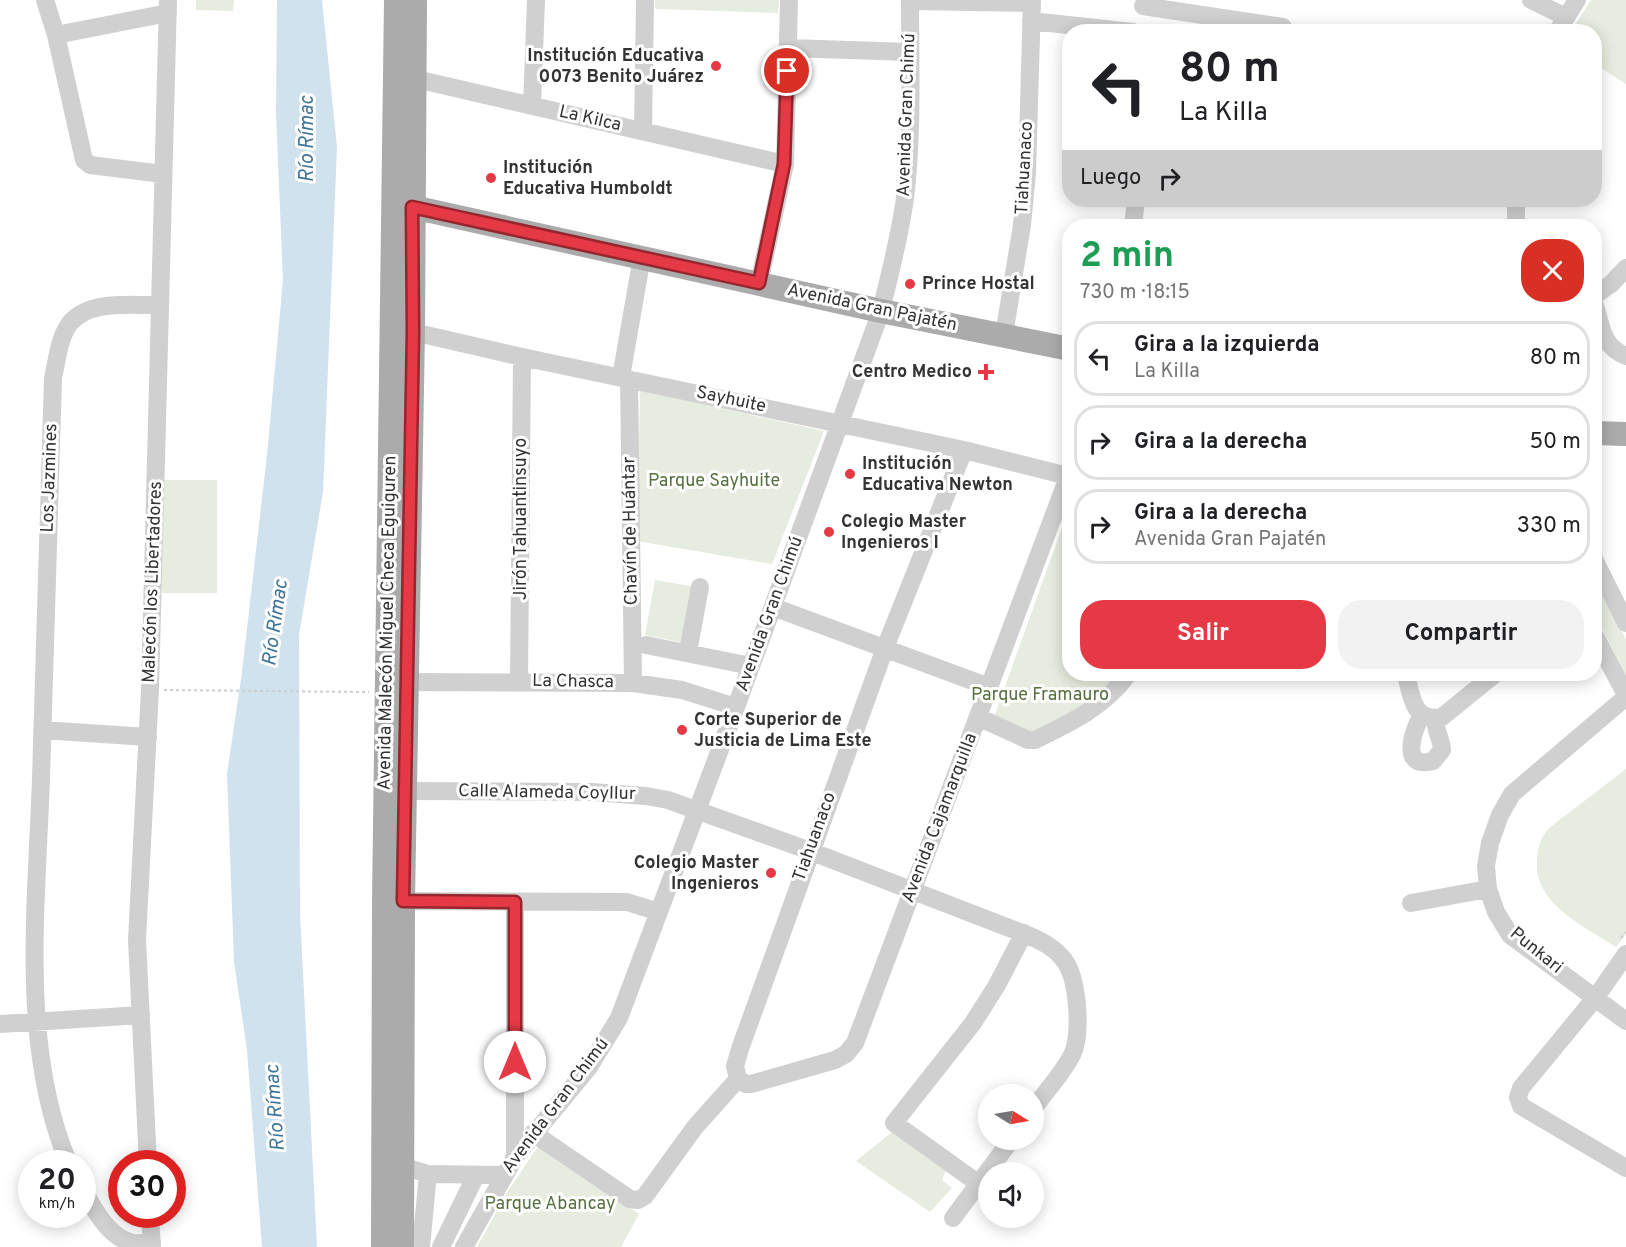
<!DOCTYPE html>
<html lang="es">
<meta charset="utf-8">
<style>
:root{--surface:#fff;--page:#f2f2f2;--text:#202124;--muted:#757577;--line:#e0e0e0;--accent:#e63946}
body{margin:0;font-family:Overpass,sans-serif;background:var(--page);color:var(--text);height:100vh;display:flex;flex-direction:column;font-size:22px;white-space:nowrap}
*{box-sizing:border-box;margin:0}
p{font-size:20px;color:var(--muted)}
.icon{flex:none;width:33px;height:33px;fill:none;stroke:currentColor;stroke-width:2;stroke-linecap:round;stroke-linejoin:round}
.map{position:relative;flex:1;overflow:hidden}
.panel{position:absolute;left:1062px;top:219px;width:540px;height:462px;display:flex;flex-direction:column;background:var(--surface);border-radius:24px;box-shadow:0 3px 15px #0003}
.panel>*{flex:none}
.hud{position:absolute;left:1062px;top:24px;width:540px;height:183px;border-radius:24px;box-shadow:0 3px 15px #0003;background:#fff;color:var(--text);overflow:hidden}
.needle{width:39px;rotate:101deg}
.fabs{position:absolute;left:978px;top:1084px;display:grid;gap:12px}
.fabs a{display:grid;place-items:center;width:66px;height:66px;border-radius:50%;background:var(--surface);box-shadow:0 3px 15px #0003;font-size:30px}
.speed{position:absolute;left:18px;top:1150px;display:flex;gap:12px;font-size:30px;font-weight:700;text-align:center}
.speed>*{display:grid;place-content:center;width:78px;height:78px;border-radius:50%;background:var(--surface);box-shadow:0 3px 15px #0003;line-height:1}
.speed small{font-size:15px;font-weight:400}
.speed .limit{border:9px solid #d22;background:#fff;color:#111}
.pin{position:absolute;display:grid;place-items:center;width:51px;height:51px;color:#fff;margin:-26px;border:3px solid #fff;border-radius:50%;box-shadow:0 2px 6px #0007}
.me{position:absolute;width:66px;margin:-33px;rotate:0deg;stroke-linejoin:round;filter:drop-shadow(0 0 4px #0008)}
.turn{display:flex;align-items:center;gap:21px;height:126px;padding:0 18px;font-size:27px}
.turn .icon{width:78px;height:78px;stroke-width:2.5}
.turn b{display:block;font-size:42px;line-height:51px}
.then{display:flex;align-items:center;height:57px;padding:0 18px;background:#0003;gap:12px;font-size:22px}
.round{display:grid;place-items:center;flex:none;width:63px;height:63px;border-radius:24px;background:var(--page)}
.summary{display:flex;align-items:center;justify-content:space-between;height:102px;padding:0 18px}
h1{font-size:36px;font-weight:700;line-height:45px;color:#1e9e55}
.action{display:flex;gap:12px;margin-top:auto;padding:12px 18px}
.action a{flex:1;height:69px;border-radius:24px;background:var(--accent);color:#fff;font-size:24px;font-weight:700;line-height:69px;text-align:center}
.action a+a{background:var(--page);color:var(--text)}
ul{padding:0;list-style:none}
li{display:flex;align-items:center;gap:18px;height:75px;margin:0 12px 9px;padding:0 6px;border:3px solid var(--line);border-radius:24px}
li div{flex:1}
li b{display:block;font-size:22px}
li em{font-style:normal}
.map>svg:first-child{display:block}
.green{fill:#e6ecdf}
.water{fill:#cfe2ee}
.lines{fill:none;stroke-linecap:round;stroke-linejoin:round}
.path{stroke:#cdcdcd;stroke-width:2;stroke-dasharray:3 3;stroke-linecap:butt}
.minor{stroke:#d0d0d0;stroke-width:18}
.major{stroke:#ababab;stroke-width:24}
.route-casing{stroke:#96252e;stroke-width:15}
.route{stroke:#e63946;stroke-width:10}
.poi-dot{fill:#e63946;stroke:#fff;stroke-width:2}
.labels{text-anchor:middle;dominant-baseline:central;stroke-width:6;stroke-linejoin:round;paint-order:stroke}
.poi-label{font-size:18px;font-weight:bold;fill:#333;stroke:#fff;text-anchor:start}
.street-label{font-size:18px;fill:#333;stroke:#fff}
.park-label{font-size:18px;fill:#56703f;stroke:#fff}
.water-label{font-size:20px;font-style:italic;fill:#3f7597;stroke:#fff}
</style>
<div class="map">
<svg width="1626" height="1247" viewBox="0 0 1626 1247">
<rect width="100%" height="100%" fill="#fff"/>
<path class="green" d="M196 0H234L233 11 196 10Z
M655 0H779L778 13 656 9 655 7Z
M1591 0H1626V84L1595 64 1594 32 1571 31Z
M640 390 824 431 772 564 637 541Z
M162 480H217V593H162Z
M1069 508 1070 674H1124L1113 688 1034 738 993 720Z
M1594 573 1626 640V677L1595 613Z
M655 580 696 587 686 643 645 635Z
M1626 769V934L1616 947C1586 927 1534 904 1537 862 1537 848 1540 839 1549 828Z
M896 1129 948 1165 942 1180 952 1188 930 1212 856 1161Z
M539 1145 639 1214 621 1247H477L508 1191Z"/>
<path class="water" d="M277 0H322L337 147 323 492 299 635 300 914 317 1247H262L247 1050 234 962 227 774 242 672 267 455 283 280 276 114Z"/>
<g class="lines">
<path class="path" d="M164 690 369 692
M1621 938 1626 932"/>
<path class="minor" d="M45 0 56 35 84 160 90 165 163 174
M1531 0 1566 17
M910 1 1032 3
M1143 6 1283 27
M1031 21 1133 32
M1557 32 1577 0
M56 35 168 13
M788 48 910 52
M403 76 785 164
M532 106 536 0
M643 131 645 0
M1516 200V226
M1133 226 1136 200
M759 283 785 164 789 0
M1594 296 1611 284 1626 268
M1594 303C1602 326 1601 346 1626 356
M400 329 522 357 964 450 1068 476
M1004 335 1022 225 1027 173 1032 0
M621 377 642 257
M629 379 633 683
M1594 559 1626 623
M773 607 989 687
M1594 634 1626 695
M646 645 751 666
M688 652 700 587
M1406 674C1411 695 1413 723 1442 717L1495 674
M519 681 522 357
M407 682 633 683 682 690 736 707
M1626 697 1512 794 1500 815 1490 843 1486 866 1488 889 1496 912 1510 935 1626 1021
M1422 715C1413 730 1399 770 1433 761L1442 750C1442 740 1435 731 1435 718
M978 717 1028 740H1035C1070 723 1106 706 1128 674
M42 730 148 737
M406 791 592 792 646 796 668 800 802 848 1030 936C1043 942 1055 948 1064 960 1078 978 1082 1034 1072 1055 1063 1073 1045 1092 1034 1108
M392 901 627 902 659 912
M515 902V1157
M1411 903 1488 889
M1626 954 1596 997 1521 1088 1518 1097 1521 1106 1626 1168
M0 1024 141 1015
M738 1079 746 1084H751L835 1060 846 1054 855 1043 1070 472
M533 1133 630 1199 638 1200 645 1196 695 1127 738 1079 735 1066 741 1046 885 648 964 450
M69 1164C19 1048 37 902 41 778 45 644 49 511 53 378 57 361 59 337 70 323 90 299 132 306 160 305
M148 1164 137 940 150 689 168 0
M402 1166 428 1174 504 1175
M979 1184 894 1123 973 1023 997 985 1024 933
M82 1188C94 1208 108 1238 133 1243 138 1244 146 1242 152 1242
M150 1215 152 1247
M953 1218 1011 1140
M421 1247 428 1174
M441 1247 476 1175
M464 1247 515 1157 589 1067 619 1018 736 707 881 311C890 273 900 236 905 198 913 133 910 66 910 0"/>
<path class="major" d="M399 204 881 311 1070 349
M1594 433 1626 434
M383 1247 384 901 396 0
M402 1247 403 901 413 332 415 0"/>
</g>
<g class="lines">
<defs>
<path id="route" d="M515 1062V902L403 901 413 332 412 207 759 283 784 164 787 71"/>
</defs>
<use href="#route" class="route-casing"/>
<use href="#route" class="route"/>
</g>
<g class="poi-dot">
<circle cx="716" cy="66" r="6"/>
<circle cx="491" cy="178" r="6"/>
<circle cx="910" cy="284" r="6"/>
<path d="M983 363h6v6h6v6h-6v6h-6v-6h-6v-6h6z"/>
<circle cx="850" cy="474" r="6"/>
<circle cx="829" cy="532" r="6"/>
<circle cx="682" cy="730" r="6"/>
<circle cx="771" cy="873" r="6"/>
</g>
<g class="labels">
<g class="poi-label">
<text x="704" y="56" text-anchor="end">Institución Educativa<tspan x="704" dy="21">0073 Benito Juárez</tspan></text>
<text x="503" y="168">Institución<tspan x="503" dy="21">Educativa Humboldt</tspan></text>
<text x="922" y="284">Prince Hostal</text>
<text x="972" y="372" text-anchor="end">Centro Medico</text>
<text x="862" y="464">Institución<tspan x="862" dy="21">Educativa Newton</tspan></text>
<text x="841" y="522">Colegio Master<tspan x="841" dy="21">Ingenieros I</tspan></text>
<text x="694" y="720">Corte Superior de<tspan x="694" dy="21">Justicia de Lima Este</tspan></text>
<text x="759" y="863" text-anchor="end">Colegio Master<tspan x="759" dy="21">Ingenieros</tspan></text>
</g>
<g class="street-label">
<text transform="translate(907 115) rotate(-88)">Avenida Gran Chimú</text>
<text transform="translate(590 119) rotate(13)">La Kilca</text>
<text transform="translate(1025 168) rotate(-87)">Tiahuanaco</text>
<text transform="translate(872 308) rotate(12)">Avenida Gran Pajatén</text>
<text transform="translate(731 400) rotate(12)">Sayhuite</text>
<text transform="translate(50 478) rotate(-88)">Los Jazmines</text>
<text transform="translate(521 519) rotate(-90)">Jirón Tahuantinsuyo</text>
<text transform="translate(631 531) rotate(-91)">Chavín de Huántar</text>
<text transform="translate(153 582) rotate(-88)">Malecón los Libertadores</text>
<text transform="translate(770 614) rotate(-70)">Avenida Gran Chimú</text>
<text transform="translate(388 623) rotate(-89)">Avenida Malecón Miguel Checa Eguiguren</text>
<text transform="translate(573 682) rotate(1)">La Chasca</text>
<text transform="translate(547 793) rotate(1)">Calle Alameda Coyllur</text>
<text transform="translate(940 818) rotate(-69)">Avenida Cajamarquilla</text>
<text transform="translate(815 837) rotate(-70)">Tiahuanaco</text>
<text transform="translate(1536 951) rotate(39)">Punkari</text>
<text transform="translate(556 1106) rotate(-53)">Avenida Gran Chimú</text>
</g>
<g class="park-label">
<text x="714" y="481">Parque Sayhuite</text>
<text x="1040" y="695">Parque Framauro</text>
<text x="550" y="1204">Parque Abancay</text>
</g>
<g class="water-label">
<text transform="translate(308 139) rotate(-90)">Río Rímac</text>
<text transform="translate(276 623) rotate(-82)">Río Rímac</text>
<text transform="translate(276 1108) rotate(-94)">Río Rímac</text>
</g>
</g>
</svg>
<div class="fabs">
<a><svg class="needle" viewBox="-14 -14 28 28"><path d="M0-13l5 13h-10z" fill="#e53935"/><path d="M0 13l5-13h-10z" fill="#757577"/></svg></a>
<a><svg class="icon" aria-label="sound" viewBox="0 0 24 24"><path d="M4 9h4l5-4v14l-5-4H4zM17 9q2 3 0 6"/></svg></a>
</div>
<div class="speed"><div>20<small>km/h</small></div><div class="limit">30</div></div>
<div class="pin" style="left:787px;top:71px;background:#d93025"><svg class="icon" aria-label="arrive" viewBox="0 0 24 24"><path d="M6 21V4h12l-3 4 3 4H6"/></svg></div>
<svg class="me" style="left:515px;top:1062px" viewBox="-20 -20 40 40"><circle r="19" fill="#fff"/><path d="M0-13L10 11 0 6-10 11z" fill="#e63946"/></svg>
<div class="hud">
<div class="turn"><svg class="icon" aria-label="left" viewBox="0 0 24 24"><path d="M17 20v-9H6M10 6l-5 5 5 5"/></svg><div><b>80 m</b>La Killa</div></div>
<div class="then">Luego<svg class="icon" aria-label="right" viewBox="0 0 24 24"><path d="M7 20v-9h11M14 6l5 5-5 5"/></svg></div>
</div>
<section class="panel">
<div class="summary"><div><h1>2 min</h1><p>730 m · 18:15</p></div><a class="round" style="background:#d93025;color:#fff"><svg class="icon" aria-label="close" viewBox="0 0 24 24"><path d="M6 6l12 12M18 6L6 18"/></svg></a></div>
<ul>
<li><svg class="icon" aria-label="left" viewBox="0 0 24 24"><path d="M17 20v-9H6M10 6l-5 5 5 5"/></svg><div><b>Gira a la izquierda</b><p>La Killa</p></div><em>80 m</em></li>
<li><svg class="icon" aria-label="right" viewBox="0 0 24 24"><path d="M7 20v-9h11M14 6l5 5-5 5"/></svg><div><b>Gira a la derecha</b></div><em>50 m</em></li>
<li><svg class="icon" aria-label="right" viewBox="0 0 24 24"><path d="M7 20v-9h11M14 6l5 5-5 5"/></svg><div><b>Gira a la derecha</b><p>Avenida Gran Pajatén</p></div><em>330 m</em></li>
</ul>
<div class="action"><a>Salir</a><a>Compartir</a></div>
</section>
</div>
